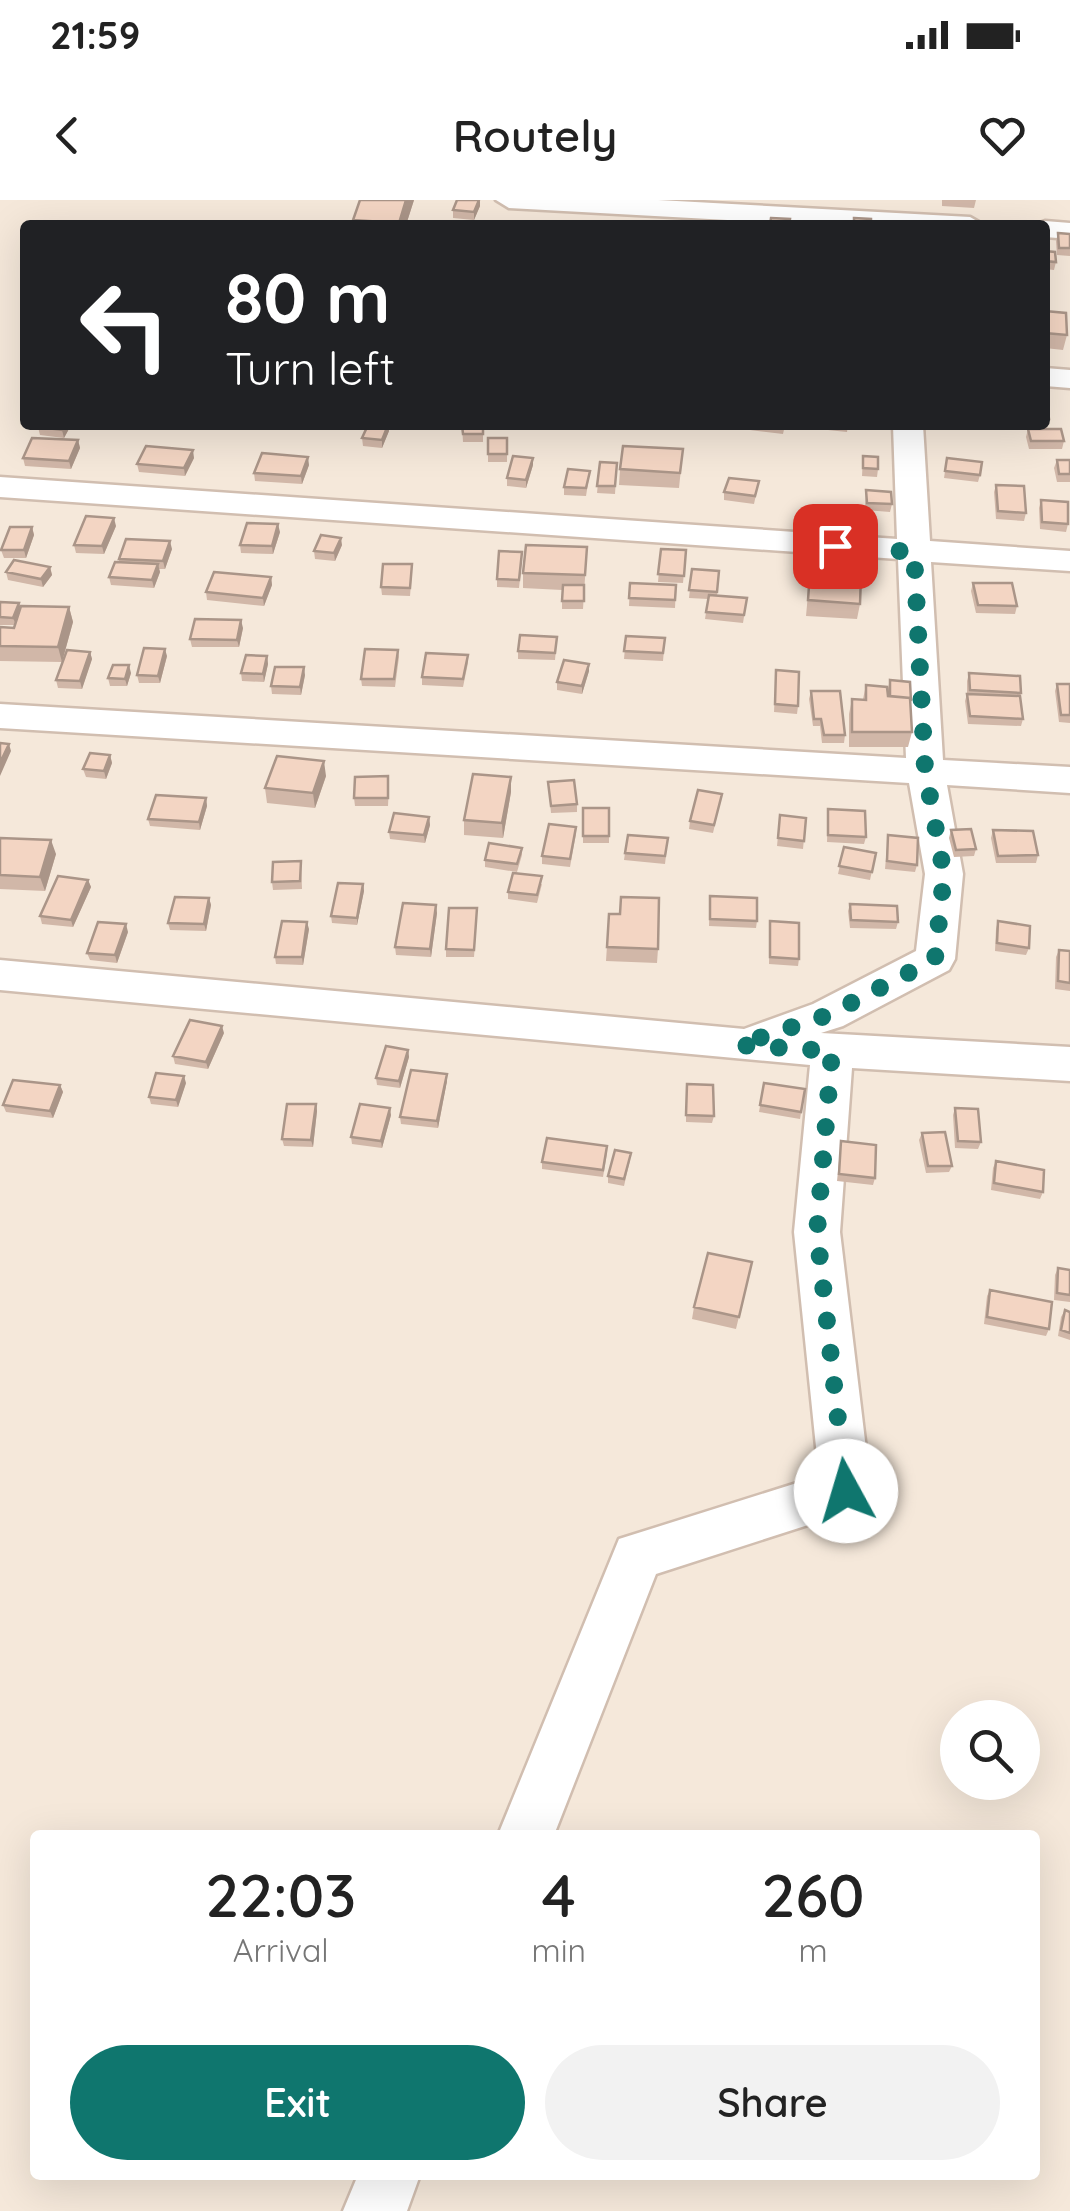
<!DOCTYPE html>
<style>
:root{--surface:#fff;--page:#f2f2f2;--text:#222;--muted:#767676;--accent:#0f766e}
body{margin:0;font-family:Quicksand,sans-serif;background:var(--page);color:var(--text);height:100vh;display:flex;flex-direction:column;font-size:38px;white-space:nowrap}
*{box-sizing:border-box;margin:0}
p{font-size:32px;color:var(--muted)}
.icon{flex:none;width:55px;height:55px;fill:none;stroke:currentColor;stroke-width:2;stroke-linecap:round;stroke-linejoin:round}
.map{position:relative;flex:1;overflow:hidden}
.sheet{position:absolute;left:30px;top:1630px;width:1010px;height:350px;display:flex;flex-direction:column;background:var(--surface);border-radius:10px;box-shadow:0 10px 40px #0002}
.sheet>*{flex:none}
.guide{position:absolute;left:20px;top:20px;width:1030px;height:210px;border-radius:10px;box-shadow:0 10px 40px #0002;background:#202124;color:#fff;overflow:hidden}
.controls{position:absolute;left:940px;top:1500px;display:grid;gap:20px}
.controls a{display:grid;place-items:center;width:100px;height:100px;border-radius:50%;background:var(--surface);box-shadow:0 10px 40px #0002;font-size:50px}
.pin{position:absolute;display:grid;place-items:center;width:85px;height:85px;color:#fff;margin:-42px;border-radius:20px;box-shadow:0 5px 15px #0006}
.me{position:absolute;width:110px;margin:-55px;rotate:354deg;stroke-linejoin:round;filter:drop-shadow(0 0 8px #0008)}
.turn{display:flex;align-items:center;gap:35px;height:210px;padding:0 40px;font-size:45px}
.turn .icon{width:130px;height:130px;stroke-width:2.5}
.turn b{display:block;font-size:70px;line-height:85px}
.eta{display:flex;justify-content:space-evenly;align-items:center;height:170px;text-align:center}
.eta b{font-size:60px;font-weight:600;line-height:70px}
.action{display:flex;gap:20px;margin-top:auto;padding:20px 40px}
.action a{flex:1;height:115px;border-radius:60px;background:var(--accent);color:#fff;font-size:40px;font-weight:600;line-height:115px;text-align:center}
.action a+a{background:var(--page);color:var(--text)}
.status{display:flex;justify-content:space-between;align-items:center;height:70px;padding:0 50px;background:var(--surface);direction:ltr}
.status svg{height:28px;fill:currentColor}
header{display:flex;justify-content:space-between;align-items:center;height:130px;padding:0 40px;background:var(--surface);font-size:45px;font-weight:600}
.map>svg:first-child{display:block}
.residential{fill:#f5e8da;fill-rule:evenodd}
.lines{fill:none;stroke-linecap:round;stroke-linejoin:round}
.minor-casing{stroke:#d1beb0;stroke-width:5}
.minor{fill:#fff;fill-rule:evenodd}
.wall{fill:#d1b7a8}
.shaded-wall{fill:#aa9588}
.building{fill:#f3d5c3;stroke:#aa9588;stroke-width:2.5}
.route{stroke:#0f766e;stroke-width:18;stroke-dasharray:0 32.4}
</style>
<div class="status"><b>21:59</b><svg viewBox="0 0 49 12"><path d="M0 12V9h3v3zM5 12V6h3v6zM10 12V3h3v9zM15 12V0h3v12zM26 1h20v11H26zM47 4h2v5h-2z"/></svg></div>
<header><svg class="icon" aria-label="back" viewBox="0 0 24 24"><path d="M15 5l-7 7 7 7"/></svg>Routely<svg class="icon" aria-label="heart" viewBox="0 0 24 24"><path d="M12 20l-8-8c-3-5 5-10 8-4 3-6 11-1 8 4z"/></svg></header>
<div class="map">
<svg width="1070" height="2011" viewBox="0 0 1070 2011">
<rect width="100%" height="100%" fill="#fdf6ec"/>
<path class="residential" d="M0 0H1070V2011H0ZM25 25H1045V225H25ZM958 1518H1022V1582H958ZM35 1635H1035V1975H35Z"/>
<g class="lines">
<defs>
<path id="minor" d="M496 0H658L970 17 984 25H821L509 8Z
M1045 21 1070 23V39L1045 37V25H1034Z
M1045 168 1070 170V188L1045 186Z
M893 225H923L930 341 1070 351V371L931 362 943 560 1070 567V593L947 585 963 674 955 759 949 770 843 826 821 833 1070 847V881L852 868 840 1032 871 1291 864 1307 656 1374 554 1635H498L619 1339 819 1276 794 1032 810 865 0 790V760L744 829 813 804 916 751 925 674 909 583 0 528V504L906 558 898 359 0 297V277L897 339Z
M358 1975H420L407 2011H343Z"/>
</defs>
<use href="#minor" class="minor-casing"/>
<use href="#minor" class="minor"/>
</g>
<path class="wall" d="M414 0 406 25H354L353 20Z
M480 0V6L474 20 453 18V10Z
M942 0H976L974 8 942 6Z
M1058 33 1070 34V56L1057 55 1056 41Z
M1045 51 1056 62 1054 70 1045 69Z
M1045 111 1067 135 1063 150 1045 148Z
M1045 202 1049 219 1047 227 1026 226 1045 225Z
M368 225H389V231L382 248 363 246 362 238Z
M462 225H483V242H463Z
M750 225H785L783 234 750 230Z
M809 225H848L847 232 809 228Z
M941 225H971L970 229 942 230Z
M38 227H70L64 238 40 235Z
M1028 229 1064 241 1062 249H1029L1026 237Z
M488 238H507V262H488Z
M78 240 80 248 71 269 25 266 23 258Z
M683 249 679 288 619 285 620 269Z
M863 256 878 269 877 277 862 276Z
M194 258 185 276 139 272 137 264Z
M947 258 980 275 978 282 944 278Z
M1057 260H1070V282H1057L1054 268Z
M600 262 617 263 615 294 597 293Z
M309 265 302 284 255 281 254 273Z
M533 265 526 288 507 286V278Z
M590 271 586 296 564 295V287Z
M759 281 754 304 724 300V292Z
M996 285 1026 313 1024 321 996 319 994 292Z
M866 290 892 304 890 312 865 310Z
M1041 300 1068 324 1066 332 1040 329 1039 308Z
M116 326 104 354 76 353 74 345Z
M32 327 34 335 26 358H4L1 350Z
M280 332 273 354 241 353 240 345Z
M342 345 335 361 315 359 314 351Z
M587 347 583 409H562V390L523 388V373Z
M172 349 165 369H159L160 372 154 388 111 385 109 377 119 362V359Z
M661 349 686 350 683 383 658 382Z
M522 360 519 388 497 387V379Z
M50 367 52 375 43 387 8 380 6 372Z
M692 369 719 371 717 395 747 398 743 423 705 419 708 399 689 398Z
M412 372 410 396 382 395 381 387Z
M810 372 852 376 860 404 857 419 806 416Z
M271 377 272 385 264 406 207 400 206 392Z
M630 383 676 385 675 408 629 406Z
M973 383 1017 406 1015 414 976 413 971 391Z
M0 402 19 403 20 407H69L73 422 62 462 0 461V427L14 428 15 425H0Z
M243 428 239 447H192L190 439Z
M626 436 665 438 663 461 624 459Z
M557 437 555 460 518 459V451Z
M398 450 399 457 395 487 362 486 361 479Z
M90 452 92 459 82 489 58 488 56 480Z
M468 455V463L463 487 422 485V477Z
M167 456 160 483H139L137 475Z
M267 456 268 464 264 482 242 481 241 473Z
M589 464V471L582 494 557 490V482Z
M776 470 798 506 797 514 774 512Z
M131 473 127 486H110L108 478Z
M969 473 1021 493 1020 497 1023 519 1021 526 968 524 965 501 967 494V481Z
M305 475 301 495 272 494 271 486Z
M890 480 912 532 908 547H849V514L852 499H863L866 485 888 488Z
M1057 484H1070V523L1059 522 1055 491Z
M811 491 845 535 844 543H822L820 526H813L809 499Z
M110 555 112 563 106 579 86 577 83 569Z
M326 576 315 608 267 603 265 588Z
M548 582 577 604V612L551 613Z
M389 584 388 606H355L354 598Z
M511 592 503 638 464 635V620Z
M722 594 713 633 689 629 690 621Z
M206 598 207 606 200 630 150 626 148 619Z
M583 608H609V643H583Z
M828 609 866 637 864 644 827 642Z
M780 615 806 618 803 649 777 646Z
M429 617 430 625 425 643 390 639 389 632Z
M951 630 976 649 974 656 954 657 949 638Z
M993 630 1038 655 1036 663H996L991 638Z
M576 634 570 667 542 664V656Z
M888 635 917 665 915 672 885 669Z
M0 638 56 654 45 691 0 689Z
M668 638 665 664 624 660 625 653Z
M844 647 876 653 870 680 838 674Z
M522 648V655L517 672 485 667V660Z
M301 661 302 689 273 690 272 682Z
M88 680 91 687 73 727 42 724 40 716Z
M363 684 364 691 357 725 332 723 331 716Z
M542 684 537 703 508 699V692Z
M710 696 757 721 756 728 709 726Z
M209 698 211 705 206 731 170 730 168 723Z
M850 704 898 722 896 729 850 728 848 711Z
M437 713 431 757 396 755 395 747Z
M609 714H620L658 749 657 763 606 761Z
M477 716 474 757H446V749Z
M770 721 799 759 798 766 769 764Z
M998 721 1029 748 1026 755 995 751 996 729Z
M309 729 303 765 276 764 275 757Z
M128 732 117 763 90 760 87 753Z
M1059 750 1070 751V791L1055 789 1056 757Z
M224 833 208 869 175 864 173 856Z
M408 850 409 857 400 888 377 885 376 878Z
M447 881 438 928 401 924 400 917Z
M186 883 178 907 151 904 149 897Z
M764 883 805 889 800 919 759 912Z
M60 885 63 892 53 918 6 912 3 905Z
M686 891 714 916 712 923 686 922Z
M316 904 317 911 313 947 284 946 282 939Z
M955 908 981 942 978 949 955 948 953 915Z
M391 915 382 948 352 944 351 937Z
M922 933 952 966 949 972 926 973 919 940Z
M841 941 875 978 873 985 837 981Z
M607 953 603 977 542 969V962Z
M630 960 624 986 608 983V976Z
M996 961 1043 992 1040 999 991 990 993 968Z
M752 1062 736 1129 692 1119 694 1107Z
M1058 1068 1070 1070V1102L1054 1100 1055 1075Z
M990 1090 1049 1129 1046 1136 984 1124 987 1096Z
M1065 1110 1070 1112V1140L1058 1136 1061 1117Z"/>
<path class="shaded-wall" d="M406 0H414L406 25H399Z
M480 0V6L474 20V12Z
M64 225H69L70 227 64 238 62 230Z
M388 225 389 231 382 248V240Z
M78 240 80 248 71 269 69 261Z
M193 250 194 258 185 276 184 268Z
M308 257 309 265 302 284 301 276Z
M533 258V265L526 288V280Z
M114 318 116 326 104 354 102 346Z
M278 324 280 332 273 354 272 346Z
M32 327 34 335 26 358 24 350Z
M341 338 342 345 335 361 334 353Z
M170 341 172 349 165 369 163 361Z
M158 364 160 372 154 388 152 380Z
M50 367 52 375 43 387 41 379Z
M271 377 272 385 264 406 263 398Z
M19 403 21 410 16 425 13 418Z
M69 407 73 422 62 462 58 447Z
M241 420 243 428 239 447 237 440Z
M165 449 167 456 160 483 158 476Z
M90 452 92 459 82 489 80 481Z
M267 456 268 464 264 482 263 474Z
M589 464V471L582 494V486Z
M129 465 131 473 127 486 125 479Z
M304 467 305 475 301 495 300 487Z
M9 544 11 551 0 576V563Z
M110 555 112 563 106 579 104 571Z
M324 561 326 576 315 608 313 593Z
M511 577V592L503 638 502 623Z
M206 598 207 606 200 630 199 622Z
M429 617 430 625 425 643 424 635Z
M51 640 56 654 45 691 40 677Z
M88 680 91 687 73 727 71 720Z
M363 684 364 691 357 725V718Z
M209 698 211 705 206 731 204 724Z
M436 705 437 713 431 757 430 749Z
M307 722 309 729 303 765 302 757Z
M126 724 128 732 117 763 115 755Z
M222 826 224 833 208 869 206 862Z
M408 850 409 857 400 888 399 881Z
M447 874V881L438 928 437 921Z
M184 876 186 883 178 907 176 900Z
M60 885 63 892 53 918 50 911Z
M316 904 317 911 313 947 311 940Z
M390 908 391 915 382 948 381 941Z"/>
<path class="building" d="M360 0H406L399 23 353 20Z
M457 0H479L474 12 453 10Z
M771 18 790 19 789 25H770Z
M854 18 871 19V25H854Z
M654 22 686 24 654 25Z
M1058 33 1070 34V48H1059Z
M1045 51 1055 52 1056 62 1045 61Z
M1045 111 1066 113 1067 135 1045 133Z
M1045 202H1047L1049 219H1045Z
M39 225H64L62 230 38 227Z
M368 225H388L382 240 362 238Z
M462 225H483V234H463Z
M1028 229H1061L1064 241H1031Z
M32 238 78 240 69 261 23 258Z
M488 238H507V254H488Z
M146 246 193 250 184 268 137 264Z
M623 246 683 249 680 273 620 269Z
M262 253 308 257 301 276 254 273Z
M513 256 533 258 526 280 507 278Z
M863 256 878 257V269L863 268Z
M947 258 982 262 980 275 945 271Z
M1057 260H1070V274H1059Z
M600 262 617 263 615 286H597Z
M568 269 590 271 586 288 564 287Z
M729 278 759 281 755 296 724 292Z
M996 285 1024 286 1026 313 998 311Z
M866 290 891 292 892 304 867 303Z
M1041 300 1068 302V324L1042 322Z
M86 316 114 318 102 346 74 345Z
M247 323 278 324 272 346 240 345Z
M10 327H32L24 350H1Z
M321 335 341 338 334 353 314 351Z
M126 339 170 341 163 361 119 359Z
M526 345 587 347 585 375 523 373Z
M661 349 686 350 684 376 658 374Z
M499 351 522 352 519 380 497 379Z
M14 360 50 367 41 379 6 372Z
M115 362 158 364 152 380 109 377Z
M383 364H412L410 388 381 387Z
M820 366 852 368V376H861L860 404 808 400 810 372 819 373Z
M692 369 719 371 717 392 689 390Z
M214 372 271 377 263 398 206 392Z
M630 383 676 385 675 400 629 398Z
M973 383H1012L1017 406 978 405Z
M563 385H584V401H562Z
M709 395 747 398 744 415 706 412Z
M0 402 19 403 13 418 0 417Z
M21 406 69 407 58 447 0 446V427L14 428Z
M195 419 241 420 237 440 190 439Z
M520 435 557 437 555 453 518 451Z
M626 436 665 438 663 453 624 451Z
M144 448 165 449 158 476 137 475Z
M365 449 398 450 394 479H361Z
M67 450 90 452 80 481 56 480Z
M426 453 468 455 463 479 422 477Z
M246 455 267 456 263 474 241 473Z
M564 460 589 464 582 486 557 482Z
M113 465H129L125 479 108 478Z
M275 467H304L300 487 271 486Z
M776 470 799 472 798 506 775 504Z
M969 473 1020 476 1021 493 970 490Z
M890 480 910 482 911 501 910 498 890 496Z
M1057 484H1070V515H1061Z
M866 485 887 487 888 496 910 498 912 532H852V499L866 500Z
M811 491H840L845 535H824L821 519H814Z
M967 494 1020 496 1023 519 970 516Z
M0 543 9 544 0 563Z
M90 553 110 555 104 571 83 569Z
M277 556 324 561 313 593 265 588Z
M473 574 511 577 502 623 464 620Z
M388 576V598H354L355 577Z
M574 580 577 604 551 606 548 582Z
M698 590 722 594 714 625 690 621Z
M156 595 206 598 199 622 148 619Z
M583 608H609V636H583Z
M828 609 865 611 866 637 828 635Z
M394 613 429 617 424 635 389 632Z
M780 615 806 618 804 641 778 638Z
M549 624 576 627 570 659 542 656Z
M971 629 976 649 956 650 951 630Z
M993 630 1033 631 1038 655 998 656Z
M628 635 668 638 665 656 625 653Z
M888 635 918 638 917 665 887 661Z
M0 638 51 640 40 677 0 675Z
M489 643 522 648 517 664 485 660Z
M844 647 876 653 872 672 839 666Z
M301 661 300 681 272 682 273 662Z
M513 673 542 676 537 695 508 692Z
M58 676 88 680 71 720 40 716Z
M338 683 363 684 357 718 331 716Z
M710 696 757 698V721L710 719Z
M175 697 209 698 204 724 168 723Z
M621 697 659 698 658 749 607 747 609 714H620Z
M403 703 436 705 430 749 395 747Z
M850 704 897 706 898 722 851 720Z
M449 708H477L474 750 446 749Z
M282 721 307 722 302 757H275Z
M770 721 799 723V759L770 757Z
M998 721 1030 726 1029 748 997 743Z
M98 722 126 724 115 755 87 753Z
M1059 750 1070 751V783L1058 781Z
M190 820 222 826 206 862 173 856Z
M386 846 408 850 399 881 376 878Z
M411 870 447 874 437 921 400 917Z
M156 873 184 876 176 900 149 897Z
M13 880 60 885 50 911 3 905Z
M764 883 805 889 801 912 760 905Z
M687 884 713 885 714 916 686 915Z
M287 904H316L311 940 282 939Z
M360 904 390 908 381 941 351 937Z
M955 908 978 909 981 942 958 941Z
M945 932 952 966H928L922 933Z
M547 938 607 946 603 970 542 962Z
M841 941 876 945 875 978 839 974Z
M615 950 631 953 624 979 608 976Z
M996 961 1044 970 1043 992 994 983Z
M708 1053 752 1062 739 1117 694 1107Z
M1058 1068 1070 1070V1095L1057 1093Z
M990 1090 1052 1102 1049 1129 987 1117Z
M1065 1110 1070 1112V1133L1061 1130Z"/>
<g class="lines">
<path class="route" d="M835 346 914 352 925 569 944 674 935 759 828 815 738 845 832 851 817 1032 846 1291"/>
</g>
</svg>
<div class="controls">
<a><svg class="icon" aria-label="search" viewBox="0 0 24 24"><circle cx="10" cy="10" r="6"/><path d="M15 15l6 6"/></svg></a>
</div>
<div class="pin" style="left:835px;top:346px;background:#d93025"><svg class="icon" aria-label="arrive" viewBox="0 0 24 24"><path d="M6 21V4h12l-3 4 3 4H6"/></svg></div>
<svg class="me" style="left:846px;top:1291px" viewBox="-20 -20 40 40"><circle r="19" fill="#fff"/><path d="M0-13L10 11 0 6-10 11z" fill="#0f766e"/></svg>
<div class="guide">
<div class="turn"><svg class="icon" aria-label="left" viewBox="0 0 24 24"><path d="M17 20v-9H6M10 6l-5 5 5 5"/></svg><div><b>80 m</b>Turn left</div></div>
</div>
<section class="sheet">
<div class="eta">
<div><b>22:03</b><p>Arrival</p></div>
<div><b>4</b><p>min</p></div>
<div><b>260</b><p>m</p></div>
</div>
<div class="action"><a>Exit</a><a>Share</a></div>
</section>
</div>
